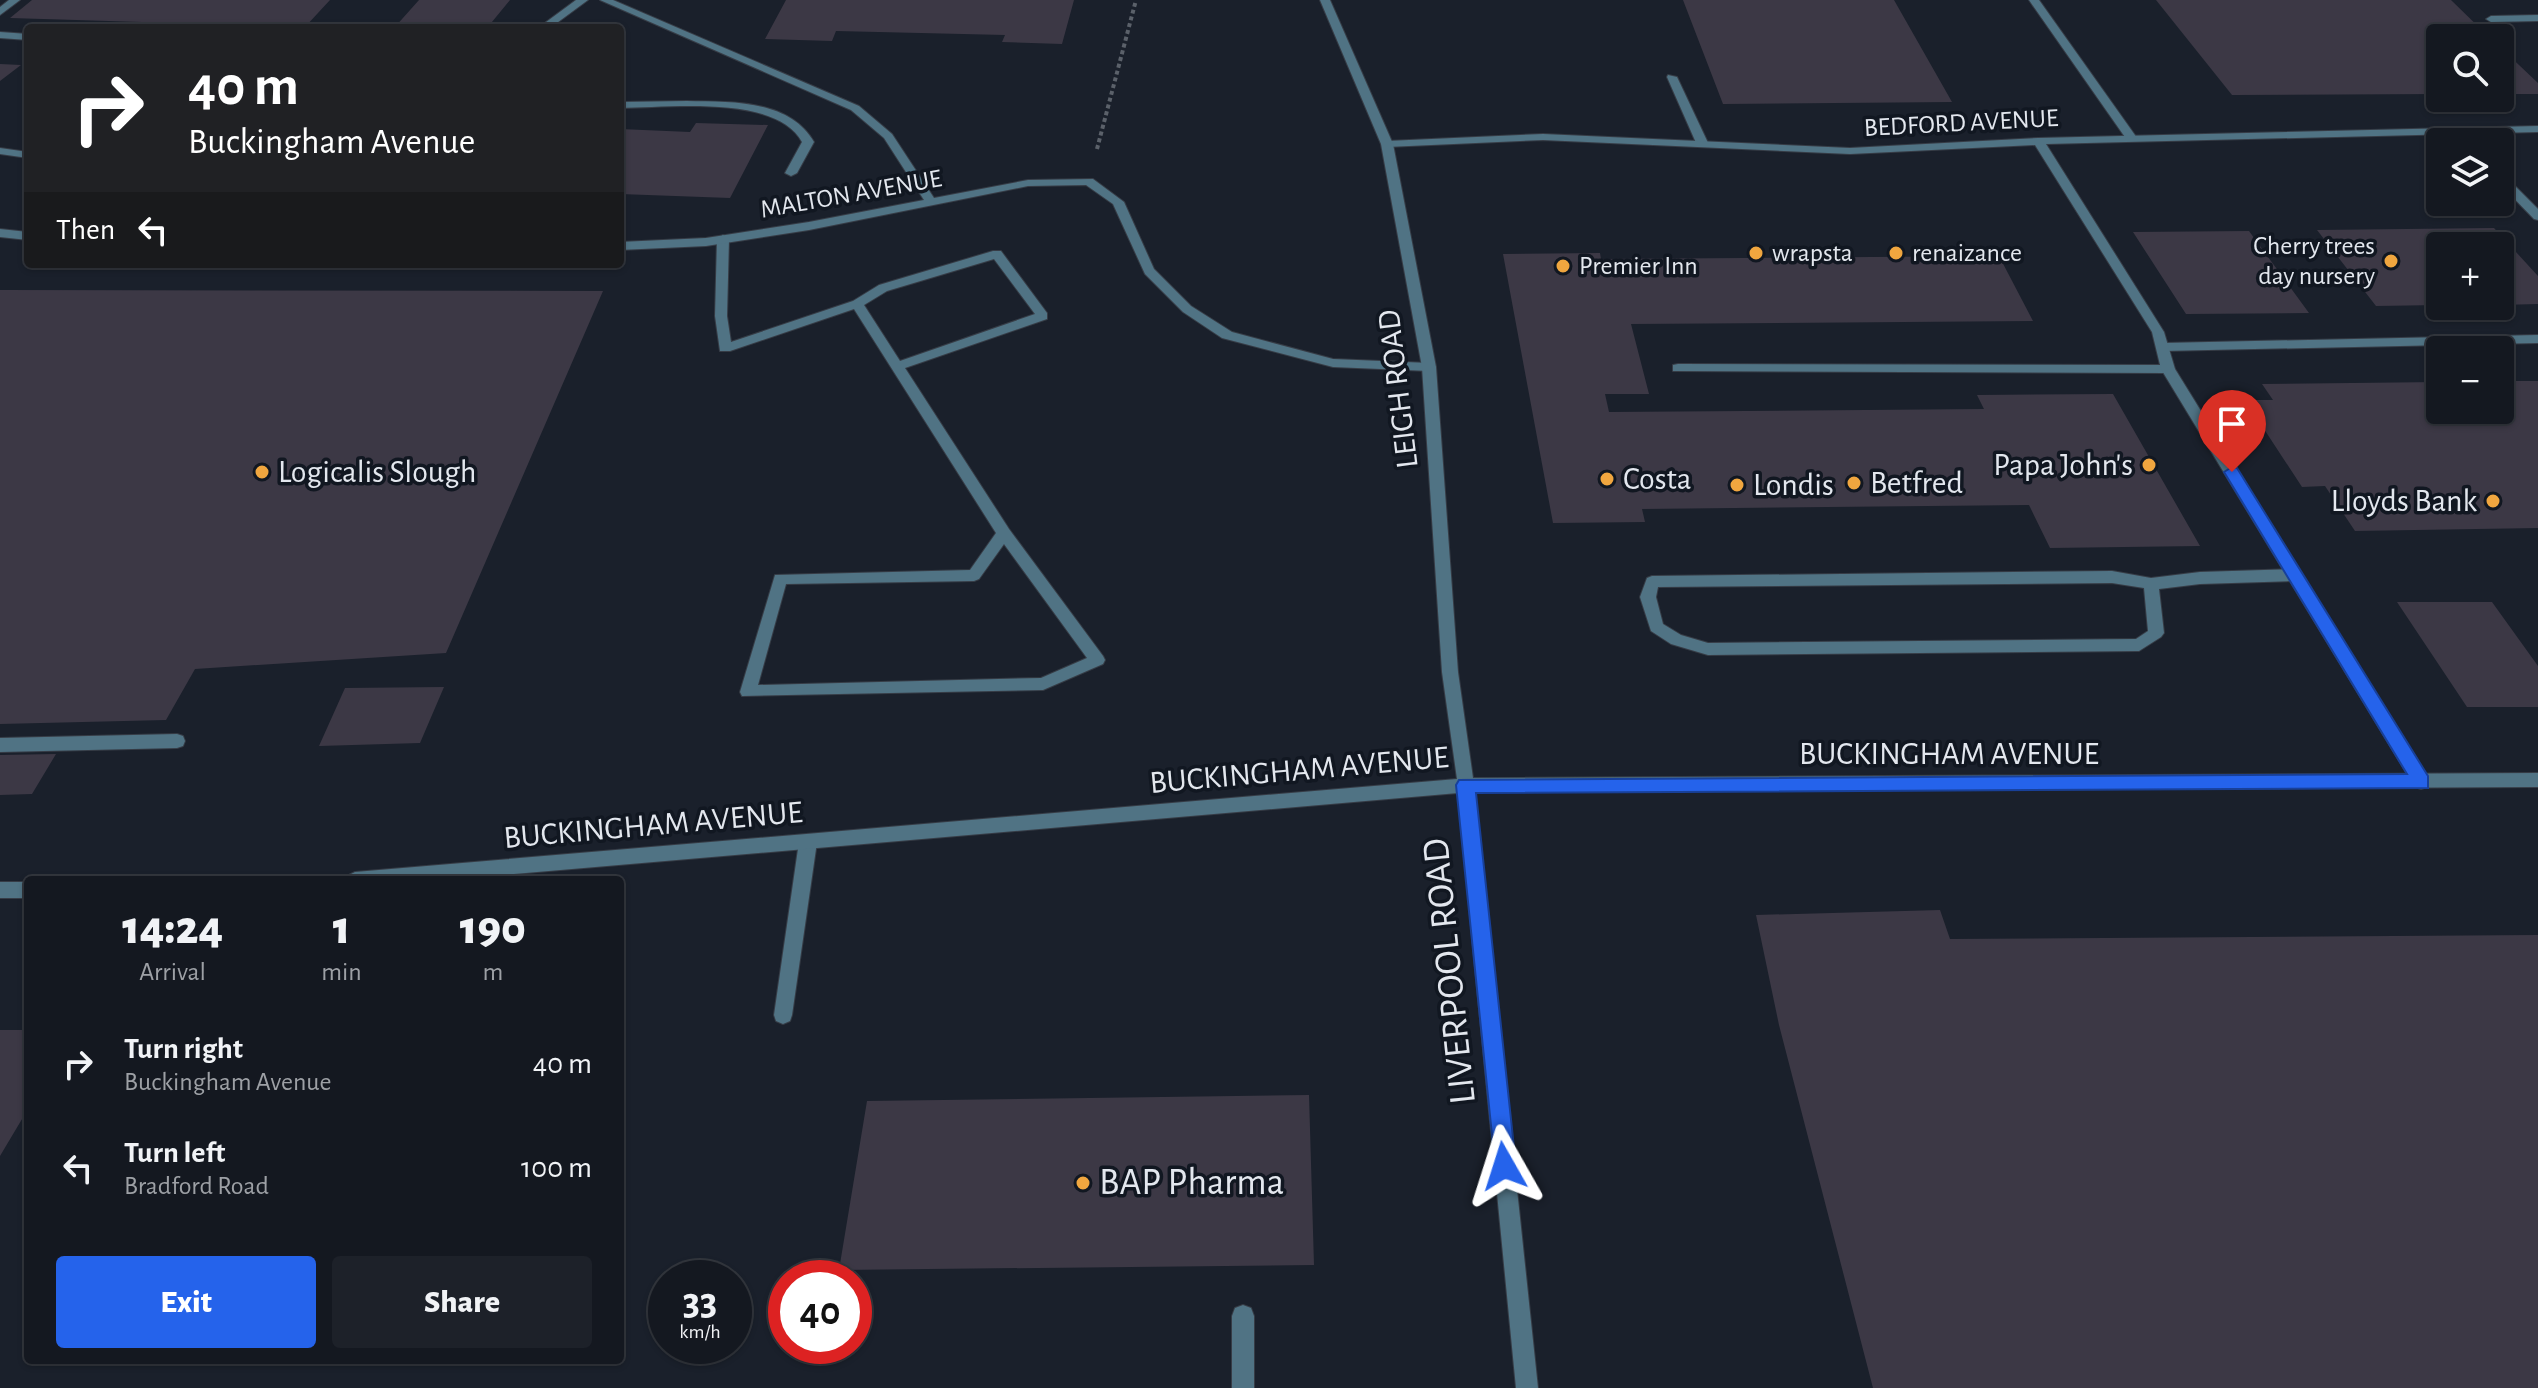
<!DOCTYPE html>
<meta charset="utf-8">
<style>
:root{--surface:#141820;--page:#1d2129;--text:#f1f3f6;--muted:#9da0a5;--line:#33373e;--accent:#2563eb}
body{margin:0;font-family:"Alegreya Sans",sans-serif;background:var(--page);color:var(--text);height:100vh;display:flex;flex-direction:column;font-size:30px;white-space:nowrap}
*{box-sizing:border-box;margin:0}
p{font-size:26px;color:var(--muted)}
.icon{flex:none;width:44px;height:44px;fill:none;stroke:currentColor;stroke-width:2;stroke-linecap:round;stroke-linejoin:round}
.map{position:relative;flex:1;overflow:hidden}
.panel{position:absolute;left:24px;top:876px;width:600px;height:488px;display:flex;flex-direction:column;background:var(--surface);border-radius:8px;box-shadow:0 2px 6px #0004,0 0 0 2px var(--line)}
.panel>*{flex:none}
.top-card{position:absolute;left:24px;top:24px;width:600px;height:244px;border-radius:8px;box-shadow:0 2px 6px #0004,0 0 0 2px var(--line);background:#202124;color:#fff;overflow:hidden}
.controls{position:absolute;left:2426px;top:24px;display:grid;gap:16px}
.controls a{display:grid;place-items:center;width:88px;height:88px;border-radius:8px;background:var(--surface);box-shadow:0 2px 6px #0004,0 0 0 2px var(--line);font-size:40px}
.speed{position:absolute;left:648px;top:1260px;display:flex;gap:16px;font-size:40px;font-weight:700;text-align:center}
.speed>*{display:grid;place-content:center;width:104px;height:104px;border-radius:50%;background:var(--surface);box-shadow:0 2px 6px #0004,0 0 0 2px var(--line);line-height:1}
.speed small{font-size:20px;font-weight:400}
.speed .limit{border:12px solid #d22;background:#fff;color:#111}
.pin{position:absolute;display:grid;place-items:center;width:68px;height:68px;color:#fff;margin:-82px -34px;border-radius:50% 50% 50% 0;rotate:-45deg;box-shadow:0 0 8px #0007}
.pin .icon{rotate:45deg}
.me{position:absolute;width:88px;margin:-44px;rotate:354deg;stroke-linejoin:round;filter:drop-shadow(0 0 6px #0008)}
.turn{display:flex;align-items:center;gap:28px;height:168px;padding:0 32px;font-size:36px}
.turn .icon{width:104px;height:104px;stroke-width:2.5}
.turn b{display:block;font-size:56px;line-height:68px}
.then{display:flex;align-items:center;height:76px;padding:0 32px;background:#0003;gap:16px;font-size:30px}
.eta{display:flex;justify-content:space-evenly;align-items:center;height:136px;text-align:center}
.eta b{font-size:48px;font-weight:800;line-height:56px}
.button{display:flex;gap:16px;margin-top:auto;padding:16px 32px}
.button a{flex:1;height:92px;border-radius:8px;background:var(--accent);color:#fff;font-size:32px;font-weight:800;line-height:92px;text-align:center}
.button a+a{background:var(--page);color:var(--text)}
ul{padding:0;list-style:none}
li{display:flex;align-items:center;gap:24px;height:104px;padding:0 32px}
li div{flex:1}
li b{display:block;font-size:30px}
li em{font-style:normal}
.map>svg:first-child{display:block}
.building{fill:#3c3845}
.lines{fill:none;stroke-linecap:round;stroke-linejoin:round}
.service-casing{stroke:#363c46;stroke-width:2}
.minor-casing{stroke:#363c46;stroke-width:2}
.tertiary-casing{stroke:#363c46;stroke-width:2}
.path{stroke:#5b616a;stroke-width:4;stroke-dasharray:4 3;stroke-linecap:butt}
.service{fill:#507384;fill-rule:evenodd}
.minor{fill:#507384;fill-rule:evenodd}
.tertiary{fill:#507384;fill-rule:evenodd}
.route{fill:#2563eb;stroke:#184099;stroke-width:2}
.poi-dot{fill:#f0a63f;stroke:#111721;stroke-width:3}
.labels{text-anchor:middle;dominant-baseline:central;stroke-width:7;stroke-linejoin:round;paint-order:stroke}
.far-street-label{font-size:26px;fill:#e3e7ee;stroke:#111721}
.far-poi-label{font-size:26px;fill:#e3e7ee;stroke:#111721;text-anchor:start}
.street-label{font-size:32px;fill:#e3e7ee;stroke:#111721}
.poi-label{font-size:32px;fill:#e3e7ee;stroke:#111721;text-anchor:start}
.near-street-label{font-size:38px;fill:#e3e7ee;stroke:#111721}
.near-poi-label{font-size:38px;fill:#e3e7ee;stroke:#111721;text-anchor:start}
</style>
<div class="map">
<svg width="2538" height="1388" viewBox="0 0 2538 1388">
<rect width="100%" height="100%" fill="#1a202b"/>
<path class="building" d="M32 0H330L305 27 10 18Z
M419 0H510L487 28H394Z
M786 0H1074L1062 44 1002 42 1005 35 836 31 832 41 765 39Z
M1683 0H1894L1952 102 1723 104Z
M2156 0H2451L2490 38H2440V94L2232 95Z
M2500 47 2538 83V94H2500Z
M0 64 21 65 0 81Z
M696 123 768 125 730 198 620 194V129L690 132Z
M2494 228 2538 276V304L2500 305V246H2440V305L2376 306 2317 230Z
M2249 231 2309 313 2186 314 2133 232Z
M1600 253 1601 259 1999 256 2033 321 1631 324 1649 394H1605L1609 412 1984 409 1977 395 2113 394 2200 546 2050 548 2029 505 1642 509 1645 522 1553 523 1503 254Z
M0 290 603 291 446 653 195 669 166 720 0 724Z
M2500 381H2538V528L2355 531 2325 486 2302 487 2245 400H2273L2262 384 2440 382V410H2500Z
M2397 602H2492L2538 666V707H2467Z
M444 687 420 743 319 746 345 688Z
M56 754 32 794 0 795V755Z
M1940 910 1950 939 2538 935V1388H1873L1779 1025 1756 915Z
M0 1030H28V1109L0 1156Z
M1309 1095 1314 1265 839 1270 867 1101Z"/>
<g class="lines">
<defs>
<path id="service" d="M9 0H20L0 15V7Z
M576 0H588L550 28H538Z
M2029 0H2039L2137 138 2135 140H2127Z
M2538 15V21L2491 22 2486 19 2491 16Z
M0 32 28 34V40L0 38Z
M1668 75 1677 77 1709 145 1707 147 1697 145 1667 77Z
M687 101C731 102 789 99 814 142L797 173 791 176 785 173 802 142C776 94 668 108 620 108V102Z
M0 148 28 152V158L0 154Z
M723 235 729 239 727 316 731 342 853 301 879 285 993 251H1001L1047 313V319L905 368 1009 529 1103 656 1105 660 1103 664 1043 690 742 696 740 692 775 575 970 570 996 533 854 309 730 351H720L715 316 717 239ZM994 259 1035 314 900 361 864 305 887 291ZM1004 544 1087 658 1041 678 758 685 786 584 974 581 979 579Z
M2538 335V343L2163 351 2157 347 2163 343Z
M1678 364 2168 365 2175 369 2168 373 1673 371V365Z
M2295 569 2302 575 2295 581 2200 584 2159 589 2164 633 2161 637 2139 651 1708 655 1671 644 1651 631 1640 597 1647 578 1652 576 2112 571 2151 578 2200 572ZM2112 583 2144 588 2148 631 2136 639 1708 643 1681 635 1663 624 1656 597 1658 587Z
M177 734 183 736 185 741 183 746 177 748 0 752V738Z
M808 835 814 837 817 842 792 1015 790 1021 783 1024 776 1021 774 1015 799 842 802 837Z
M1243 1305 1251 1308 1254 1316V1388H1232V1316L1235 1308Z"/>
<path id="minor" d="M600 0H613L859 106 892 134 934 198 1028 180 1093 179 1124 202 1154 269 1191 306 1232 332 1333 359 1429 363 1436 367 1429 371 1333 367 1222 338 1183 312 1145 274 1113 204 1086 185 1028 186 809 230 706 246 620 250V242L706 238 809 222 924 200 884 138 851 110Z
M2538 126V132L2046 144 2164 332 2175 369 2427 777 2429 782 2427 787 2421 789 2415 787 2161 369 2152 332 2035 145 1850 154 1543 140 1387 147 1381 144 1387 141 1543 134 1850 148 2038 138Z
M2500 174 2504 175 2538 209V220L2534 219 2500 184Z
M0 229 28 232V240L0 237Z"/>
<path id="tertiary" d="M1320 0H1330L1393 144 1436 367 1458 672 1473 778 2538 773V787L1475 792 1538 1388H1516L1458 793 444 880H346L349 875 355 872 1457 779 1442 672 1422 367 1381 144Z
M0 882H28V898H0Z"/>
</defs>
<use href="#service" class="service-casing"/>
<use href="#minor" class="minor-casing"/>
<use href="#tertiary" class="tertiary-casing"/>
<path class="path" d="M1097 149 1136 0"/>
<use href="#service" class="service"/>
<use href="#minor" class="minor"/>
<use href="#tertiary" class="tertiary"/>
</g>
<path class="route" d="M2232 467 2237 468 2428 776V788L1476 793 1516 1166 1512 1174 1504 1177 1496 1174 1456 785 1459 780 2407 774 2224 472Z"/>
<g class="poi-dot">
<circle cx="1756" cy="253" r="8"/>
<circle cx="1896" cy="253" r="8"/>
<circle cx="2391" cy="261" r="8"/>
<circle cx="1563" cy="266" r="8"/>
<circle cx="2149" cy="465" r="8"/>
<circle cx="262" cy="472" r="8"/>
<circle cx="1607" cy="479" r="8"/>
<circle cx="1854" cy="483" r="8"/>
<circle cx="1737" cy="485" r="8"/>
<circle cx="2493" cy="501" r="8"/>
<circle cx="1083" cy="1183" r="8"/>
</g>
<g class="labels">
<g class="far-street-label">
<text transform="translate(1961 123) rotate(-3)">BEDFORD AVENUE</text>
<text transform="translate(851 194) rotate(-10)">MALTON AVENUE</text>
</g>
<g class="far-poi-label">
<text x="2375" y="246" text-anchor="end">Cherry trees<tspan x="2375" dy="30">day nursery</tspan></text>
<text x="1772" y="253">wrapsta</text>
<text x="1912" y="253">renaizance</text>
<text x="1579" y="266">Premier Inn</text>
</g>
<g class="street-label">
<text transform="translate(1398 389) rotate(-97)">LEIGH ROAD</text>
<text x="1949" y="754">BUCKINGHAM AVENUE</text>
<text transform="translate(1299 770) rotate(-5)">BUCKINGHAM AVENUE</text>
<text transform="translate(653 825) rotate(-5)">BUCKINGHAM AVENUE</text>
</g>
<g class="poi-label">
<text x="2133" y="465" text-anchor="end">Papa John's</text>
<text x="278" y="472">Logicalis Slough</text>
<text x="1623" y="479">Costa</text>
<text x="1870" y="483">Betfred</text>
<text x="1753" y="485">Londis</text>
<text x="2477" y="501" text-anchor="end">Lloyds Bank</text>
</g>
<g class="near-street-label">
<text transform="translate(1450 971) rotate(-96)">LIVERPOOL ROAD</text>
</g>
<g class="near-poi-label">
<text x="1099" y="1183">BAP Pharma</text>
</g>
</g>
</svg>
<div class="controls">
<a><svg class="icon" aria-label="search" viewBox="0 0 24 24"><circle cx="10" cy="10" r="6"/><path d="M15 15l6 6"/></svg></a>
<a><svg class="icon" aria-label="layers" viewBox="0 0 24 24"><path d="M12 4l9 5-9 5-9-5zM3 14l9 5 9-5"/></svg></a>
<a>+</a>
<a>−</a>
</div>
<div class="speed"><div>33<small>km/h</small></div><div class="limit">40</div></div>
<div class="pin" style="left:2232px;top:472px;background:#d93025"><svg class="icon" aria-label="arrive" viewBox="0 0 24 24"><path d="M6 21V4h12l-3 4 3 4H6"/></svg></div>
<svg class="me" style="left:1504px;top:1166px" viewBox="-20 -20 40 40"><path d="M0-17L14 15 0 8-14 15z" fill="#2563eb" stroke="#fff" stroke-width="4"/></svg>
<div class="top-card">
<div class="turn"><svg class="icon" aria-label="right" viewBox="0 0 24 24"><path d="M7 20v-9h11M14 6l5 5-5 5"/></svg><div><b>40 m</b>Buckingham Avenue</div></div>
<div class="then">Then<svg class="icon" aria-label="left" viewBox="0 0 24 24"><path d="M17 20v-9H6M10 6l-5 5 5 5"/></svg></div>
</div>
<section class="panel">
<div class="eta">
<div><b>14:24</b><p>Arrival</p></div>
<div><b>1</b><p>min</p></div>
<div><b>190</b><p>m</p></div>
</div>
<ul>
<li><svg class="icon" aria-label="right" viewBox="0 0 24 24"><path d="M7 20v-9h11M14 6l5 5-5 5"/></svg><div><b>Turn right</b><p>Buckingham Avenue</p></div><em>40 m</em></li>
<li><svg class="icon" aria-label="left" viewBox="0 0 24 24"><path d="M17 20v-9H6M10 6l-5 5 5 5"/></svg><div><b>Turn left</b><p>Bradford Road</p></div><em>100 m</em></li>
</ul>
<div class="button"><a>Exit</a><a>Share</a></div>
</section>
</div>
